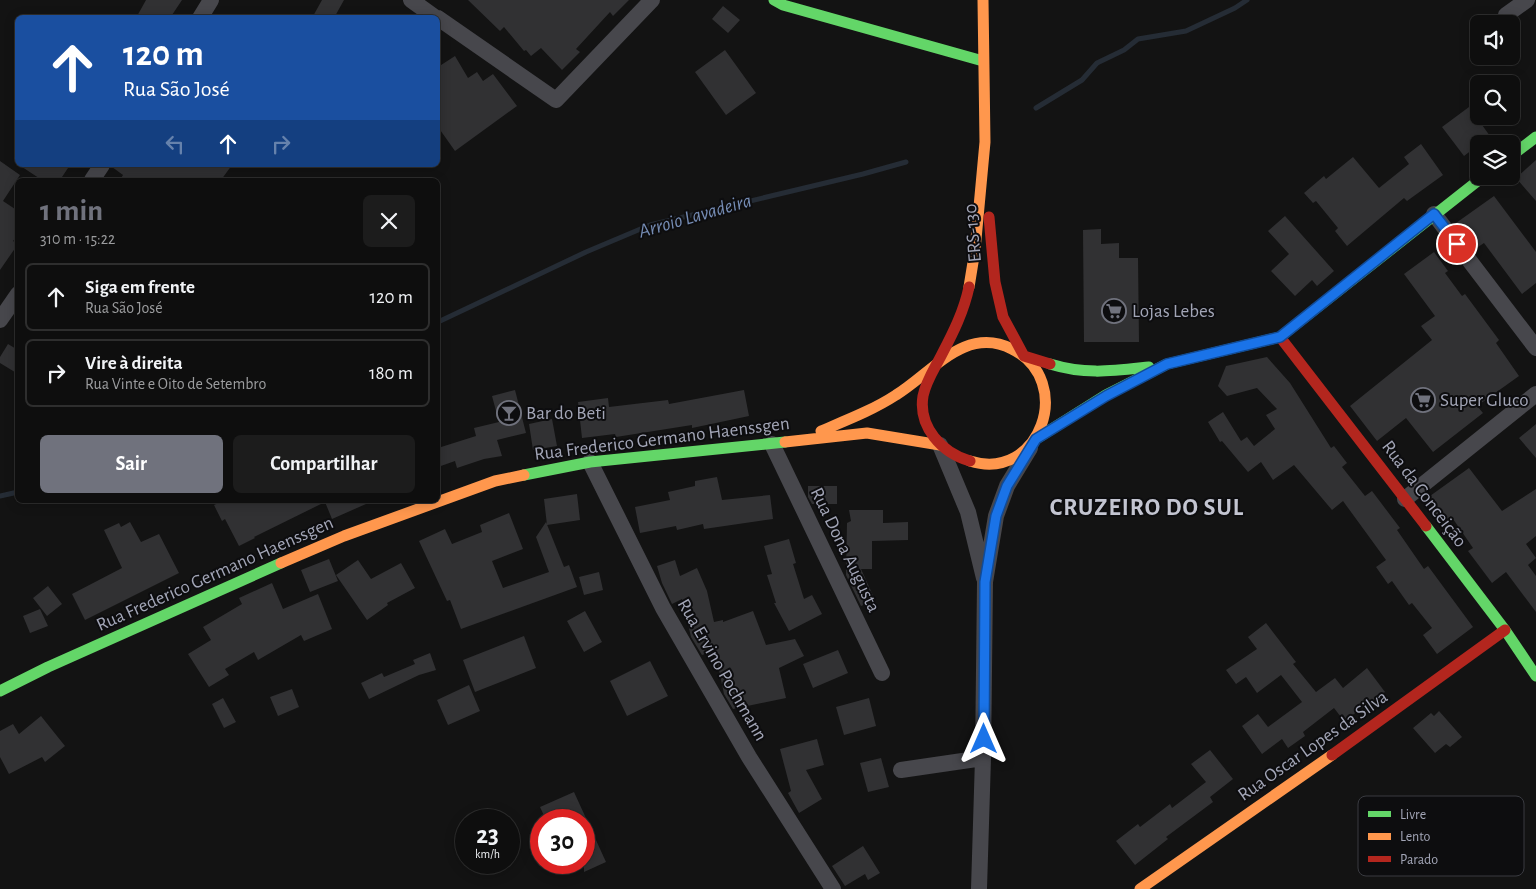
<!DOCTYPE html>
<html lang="pt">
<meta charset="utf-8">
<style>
:root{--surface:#0e0e0e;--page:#1c1c1c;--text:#f1f3f6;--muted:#9b9c9e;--line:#2e2e2e;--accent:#70727d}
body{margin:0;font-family:"Alegreya Sans",sans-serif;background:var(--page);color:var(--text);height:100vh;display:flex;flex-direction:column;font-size:19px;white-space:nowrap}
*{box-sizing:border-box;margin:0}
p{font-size:16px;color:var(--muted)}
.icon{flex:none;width:28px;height:28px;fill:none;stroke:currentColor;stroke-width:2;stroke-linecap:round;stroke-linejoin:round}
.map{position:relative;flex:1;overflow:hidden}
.side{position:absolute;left:15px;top:178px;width:425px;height:325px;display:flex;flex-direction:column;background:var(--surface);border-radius:8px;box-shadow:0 2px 12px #0003,0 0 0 1px var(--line)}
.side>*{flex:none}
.guide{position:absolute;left:15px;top:15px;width:425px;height:152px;border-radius:8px;box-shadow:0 2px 12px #0003,0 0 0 1px var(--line);background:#1a4fa0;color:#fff;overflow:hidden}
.fabs{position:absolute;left:1470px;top:15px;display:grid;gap:10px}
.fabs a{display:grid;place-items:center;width:50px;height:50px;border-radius:8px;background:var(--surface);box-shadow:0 2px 12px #0003,0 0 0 1px var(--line);font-size:25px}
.speed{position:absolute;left:455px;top:809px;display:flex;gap:10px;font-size:25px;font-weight:700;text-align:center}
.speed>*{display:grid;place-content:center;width:65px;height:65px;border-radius:50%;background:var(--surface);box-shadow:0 2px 12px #0003,0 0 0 1px var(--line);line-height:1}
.speed small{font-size:12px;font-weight:400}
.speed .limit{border:8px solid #d22;background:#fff;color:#111}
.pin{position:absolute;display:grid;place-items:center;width:42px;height:42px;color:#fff;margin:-21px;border:2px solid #fff;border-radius:50%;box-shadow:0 1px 5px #0007}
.me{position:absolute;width:55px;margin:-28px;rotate:0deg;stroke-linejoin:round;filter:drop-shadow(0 0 4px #0008)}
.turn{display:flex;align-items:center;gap:18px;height:105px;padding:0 25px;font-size:22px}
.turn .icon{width:65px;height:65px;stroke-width:2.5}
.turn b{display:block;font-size:35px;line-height:42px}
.lanes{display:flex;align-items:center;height:48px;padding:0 25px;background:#0003;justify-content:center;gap:25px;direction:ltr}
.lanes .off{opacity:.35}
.round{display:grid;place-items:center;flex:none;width:52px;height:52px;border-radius:8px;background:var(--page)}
.head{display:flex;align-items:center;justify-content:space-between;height:85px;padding:0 25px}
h1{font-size:30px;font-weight:600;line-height:38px;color:var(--accent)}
.cta{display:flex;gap:10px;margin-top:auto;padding:10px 25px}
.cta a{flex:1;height:58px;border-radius:8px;background:var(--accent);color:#fff;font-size:20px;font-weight:600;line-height:58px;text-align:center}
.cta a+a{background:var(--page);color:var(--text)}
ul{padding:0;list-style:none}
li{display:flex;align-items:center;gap:15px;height:68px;margin:0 10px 8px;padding:0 15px;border:2px solid var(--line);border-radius:8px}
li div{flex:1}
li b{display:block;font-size:19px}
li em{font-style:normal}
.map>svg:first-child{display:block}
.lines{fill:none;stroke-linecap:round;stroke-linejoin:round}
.stream{stroke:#252c35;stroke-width:5}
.building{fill:#313133}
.street{stroke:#47474c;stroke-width:16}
.fast{stroke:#63d668;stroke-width:11}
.slow{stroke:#ff974d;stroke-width:11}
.jam{stroke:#b3261e;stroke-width:11}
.route-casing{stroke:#114b97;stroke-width:12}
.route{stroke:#1a73e8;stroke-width:9}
.labels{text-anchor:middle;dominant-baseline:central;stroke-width:4;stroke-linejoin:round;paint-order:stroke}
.street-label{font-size:19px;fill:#a2a5b6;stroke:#0d0d0f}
.poi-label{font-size:19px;fill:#a2a5b6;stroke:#0d0d0f;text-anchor:start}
.water-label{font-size:20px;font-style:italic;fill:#758cb4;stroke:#0d0d0f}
.district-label{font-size:24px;font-weight:bold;letter-spacing:1px;fill:#c3c5d1;stroke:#0d0d0f}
.key{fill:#0d0d0f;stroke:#3a3b41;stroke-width:1}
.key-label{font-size:14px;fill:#a2a5b6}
</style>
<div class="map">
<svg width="1536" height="889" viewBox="0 0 1536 889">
<rect width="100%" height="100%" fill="#131313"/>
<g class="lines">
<path class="stream" d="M1036 108 1082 80 1097 63 1124 50 1138 39 1186 31 1235 8 1247 0
M438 322 586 252 650 225 863 174 906 162
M0 496 18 492"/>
</g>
<path class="building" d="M146 0H182L170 18H136Z
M322 0H344L334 18H312Z
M468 0H629L613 16 610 12 576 49 580 52 562 70 541 48 531 56 526 50 524 51 504 27 500 31Z
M723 6 740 20 728 33 712 19Z
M725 50 756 93 726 115 695 72Z
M455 56 468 78 477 72 483 81 493 74 517 106 455 151 438 127V67Z
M1469 107 1490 136 1464 156 1442 127Z
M1421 144 1443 175 1407 201 1404 198 1347 246 1335 231 1338 228 1316 201 1313 203 1304 193 1324 176 1326 179 1353 157 1379 188 1409 164 1404 157Z
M1536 160V201L1516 178Z
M0 161 20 175 3 201 18 211V235L13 241 18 244 0 270Z
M19 165H70L60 180H42Z
M112 165H232L221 180H120L123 175 112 167Z
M1494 196 1536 252V283L1522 294 1484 243 1475 249 1456 223Z
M1285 216 1334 271 1317 286 1312 280 1295 296 1271 271 1289 254 1268 231Z
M1101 229V244L1119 243V258H1138L1139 342H1084L1083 230Z
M1434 252 1448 271 1445 273 1462 296 1465 294 1499 340 1496 343 1519 376 1477 406 1483 413 1433 452 1406 418 1377 441 1350 406 1432 340 1421 326 1435 316 1404 274Z
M8 344 18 350V374L0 363V357Z
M1267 357 1290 383 1331 448 1334 446 1347 463 1342 467 1365 496 1372 491 1400 528 1397 530 1424 569 1428 566 1473 627 1437 654 1423 635 1432 628 1412 603 1409 605 1392 581 1388 584 1376 567 1386 560 1343 501 1332 510 1294 465 1273 480 1261 462 1248 472 1222 441 1220 442 1208 422 1223 412 1241 441 1247 437 1254 446 1275 429 1266 415 1277 409 1257 388 1227 396 1218 386 1226 366Z
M515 390 526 433 497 440 502 456 484 459 457 468 455 461 438 467V448L476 436 474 428 499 422 492 396Z
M744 390 749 416 692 428V425L616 437 615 434 582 438 578 402 608 398 609 407 668 400 669 404Z
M552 419 557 446 533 450 529 424Z
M1536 424V458L1519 438Z
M1469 468 1502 511 1536 489V536L1526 544 1536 558 1528 565 1536 576V612L1506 572 1492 583 1468 551 1473 548 1451 516 1441 524 1423 501Z
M717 477 722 500 770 495 773 519 704 529 703 524 677 530 676 526 640 533 635 507 670 500 668 492 695 486V481Z
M808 486H837V504H812L808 497Z
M577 494 580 520 547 525 544 499Z
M225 500H375L332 519 325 502 254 537 255 538 239 546 225 519 222 521 214 505Z
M849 510H883V523L908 522V540L872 541V569H861L875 600 861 606 846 575 847 523 851 521Z
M509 513 523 549 492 561 503 588 549 572 536 537 546 522 564 567 569 565 577 587 461 629 450 600 447 601 419 541 445 529 452 544 482 532 480 525Z
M130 522 141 542 159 534 179 573 85 620 72 594 122 568 104 530 119 523 121 527Z
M789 539 796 563 793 564 804 599 812 595 822 614 789 631 774 603H776L767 575 772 574 764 546Z
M329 559 338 581 310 592 301 570Z
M358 560 371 579 401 563 415 588 387 603 388 605 367 620 336 575Z
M675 560 680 576 697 568 707 591 714 622 723 620V622L753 611 766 645 795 639 804 656 779 668 786 698 733 709 724 694 715 651 702 655 691 637 682 599 672 604 662 583 657 566Z
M599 572 603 590 584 595 579 577Z
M272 583 283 609 318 594 332 629 304 641 301 635 258 660 254 652 225 669 229 675 209 687 188 654 211 640 203 627 242 604 239 598Z
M48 586 62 604 47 616 33 598Z
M40 609 48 626 30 633 23 616Z
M585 611 602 642 584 652 567 621Z
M1266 623 1296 662 1293 664 1316 692 1335 678 1343 688 1367 668 1385 692 1344 721 1334 708 1303 732 1305 736 1288 748 1282 739 1262 754 1242 726 1258 714 1268 727 1302 702 1281 675 1257 693 1246 677 1236 684 1226 670 1257 649 1248 637Z
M524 636 536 668 475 692 463 660Z
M838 650 848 673 813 688 803 664Z
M430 653 436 670 419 675 369 699 361 683 382 673 384 677 415 664 413 660Z
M650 661 668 696 627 716 610 681Z
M469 685 480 711 448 725 437 700Z
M292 689 299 707 278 716 270 697Z
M223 698 236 722 224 728 212 704Z
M869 698 876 726 844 735 836 707Z
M1439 711 1462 737 1450 747 1446 744 1435 753 1413 728 1431 713 1434 716Z
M41 716 65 746 45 762 42 757 9 774 0 757V731L13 724 19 734Z
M817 739 824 765 806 770 822 799 799 813 788 793 791 791 780 749Z
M1210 750 1233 779 1210 797 1213 802 1166 837 1168 839 1135 865 1116 841 1138 824 1140 827 1170 804 1172 808 1206 782 1191 764Z
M881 758 889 787 868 792 860 763Z
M574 792 606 862 584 872V820H546L540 807Z
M863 846 880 873 868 880 865 874 845 886 832 866Z"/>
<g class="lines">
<path class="street" d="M411 0 436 18
M1506 15 1527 0
M200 18 211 0
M438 18 556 100 652 0
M92 180 102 165
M1434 214 1536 348
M0 320 18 294
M772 444 882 673
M940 445 968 512 984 578
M590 462 663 608 749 757 833 889
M1405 499 1536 394
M901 770 983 758
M979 889 983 758 985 582 996 516 1007 486 1030 448"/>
<path class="fast" d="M774 0 783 5 983 61
M1511 156 1536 137
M1050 364C1086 375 1112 371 1149 367
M1036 439 1106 395 1167 364 1280 337 1484 176
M524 475 590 462 785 442
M1426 526 1505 630 1536 676
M0 691 48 667 281 563"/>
<path class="slow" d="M969 287 975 250 985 142 983 0
M821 431C847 420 873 410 896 395 932 373 965 325 1012 349 1076 381 1040 483 970 461
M785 442 867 433 940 445
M281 563 344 536 495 481 524 475
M1140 889 1332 755"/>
<path class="jam" d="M989 217 995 282 1003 317 1024 356 1050 364
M969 287C964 311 953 333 942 354 935 368 926 381 923 396 918 427 942 453 970 461
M1280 337 1426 526
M1332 755 1505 630"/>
</g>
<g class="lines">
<defs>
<path id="route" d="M984 739 985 582 996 516 1007 486 1036 439 1106 396 1167 364 1280 337 1434 214 1457 244"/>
</defs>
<use href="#route" class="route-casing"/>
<use href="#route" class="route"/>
</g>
<defs>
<symbol id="supermarket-ring" viewBox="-11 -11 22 22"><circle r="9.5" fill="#0d0d0f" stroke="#70727d" stroke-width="1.5"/><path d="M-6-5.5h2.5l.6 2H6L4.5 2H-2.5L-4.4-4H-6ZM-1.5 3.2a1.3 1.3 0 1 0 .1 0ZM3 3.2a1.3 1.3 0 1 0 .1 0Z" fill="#70727d"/></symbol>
<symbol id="bar-ring" viewBox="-11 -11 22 22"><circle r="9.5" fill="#0d0d0f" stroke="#70727d" stroke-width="1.5"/><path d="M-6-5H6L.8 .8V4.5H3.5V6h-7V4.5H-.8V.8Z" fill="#70727d"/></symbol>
</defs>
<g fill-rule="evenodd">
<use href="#supermarket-ring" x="1100" y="297" width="28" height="28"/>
<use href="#supermarket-ring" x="1409" y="386" width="28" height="28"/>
<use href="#bar-ring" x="495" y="399" width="28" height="28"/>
</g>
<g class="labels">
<g class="street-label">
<text transform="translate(973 233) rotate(-95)">ERS-130</text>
<text transform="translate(662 439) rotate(-7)">Rua Frederico Germano Haenssgen</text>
<text transform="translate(1424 494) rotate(53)">Rua da Conceição</text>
<text transform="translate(845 550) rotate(64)">Rua Dona Augusta</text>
<text transform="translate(215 574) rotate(-24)">Rua Frederico Germano Haenssgen</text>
<text transform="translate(722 670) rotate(60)">Rua Ervino Pochmann</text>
<text transform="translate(1313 746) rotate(-35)">Rua Oscar Lopes da Silva</text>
</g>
<g class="poi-label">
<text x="1132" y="311">Lojas Lebes</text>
<text x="1440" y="400">Super Gluco</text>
<text x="526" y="413">Bar do Beti</text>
</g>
<g class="water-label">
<text transform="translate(695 216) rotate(-16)">Arroio Lavadeira</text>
</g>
<g class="district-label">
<text x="1147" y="508">CRUZEIRO DO SUL</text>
</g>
</g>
<rect x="1358" y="796" width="166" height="80" rx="8" class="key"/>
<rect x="1368" y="811" width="23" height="6" fill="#63d668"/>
<rect x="1368" y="833" width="23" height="7" fill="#ff974d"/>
<rect x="1368" y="856" width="23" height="6" fill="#b3261e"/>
<g class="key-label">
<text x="1400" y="819">Livre</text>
<text x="1400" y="841">Lento</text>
<text x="1400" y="864">Parado</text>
</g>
</svg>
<div class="fabs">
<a><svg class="icon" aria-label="sound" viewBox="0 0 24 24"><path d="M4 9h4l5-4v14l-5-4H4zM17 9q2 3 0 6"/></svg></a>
<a><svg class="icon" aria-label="search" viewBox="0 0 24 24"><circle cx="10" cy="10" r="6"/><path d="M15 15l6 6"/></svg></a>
<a><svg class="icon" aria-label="layers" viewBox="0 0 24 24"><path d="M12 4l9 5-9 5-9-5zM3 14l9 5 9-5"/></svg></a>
</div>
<div class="speed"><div>23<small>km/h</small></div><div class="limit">30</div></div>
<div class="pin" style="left:1457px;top:244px;background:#d93025"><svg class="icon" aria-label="arrive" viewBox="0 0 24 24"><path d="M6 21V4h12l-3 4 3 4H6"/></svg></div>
<svg class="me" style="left:984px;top:739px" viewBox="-20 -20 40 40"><path d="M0-17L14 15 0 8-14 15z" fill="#1a73e8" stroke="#fff" stroke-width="4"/></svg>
<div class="guide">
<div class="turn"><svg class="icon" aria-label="ahead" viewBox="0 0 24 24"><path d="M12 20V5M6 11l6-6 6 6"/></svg><div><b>120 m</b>Rua São José</div></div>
<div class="lanes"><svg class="icon off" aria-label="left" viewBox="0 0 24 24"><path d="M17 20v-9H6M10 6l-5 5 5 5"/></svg><svg class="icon" aria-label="ahead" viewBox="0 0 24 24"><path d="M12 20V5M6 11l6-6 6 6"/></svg><svg class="icon off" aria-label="right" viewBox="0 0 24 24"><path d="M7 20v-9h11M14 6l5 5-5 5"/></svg></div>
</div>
<section class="side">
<div class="head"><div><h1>1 min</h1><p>310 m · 15:22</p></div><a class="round"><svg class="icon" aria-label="close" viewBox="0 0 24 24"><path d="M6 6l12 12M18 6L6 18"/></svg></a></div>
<ul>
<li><svg class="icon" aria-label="ahead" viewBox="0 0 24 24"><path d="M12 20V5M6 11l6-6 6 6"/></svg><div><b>Siga em frente</b><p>Rua São José</p></div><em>120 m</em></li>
<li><svg class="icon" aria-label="right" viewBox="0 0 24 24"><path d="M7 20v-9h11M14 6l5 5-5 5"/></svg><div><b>Vire à direita</b><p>Rua Vinte e Oito de Setembro</p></div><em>180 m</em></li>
</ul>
<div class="cta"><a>Sair</a><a>Compartilhar</a></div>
</section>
</div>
